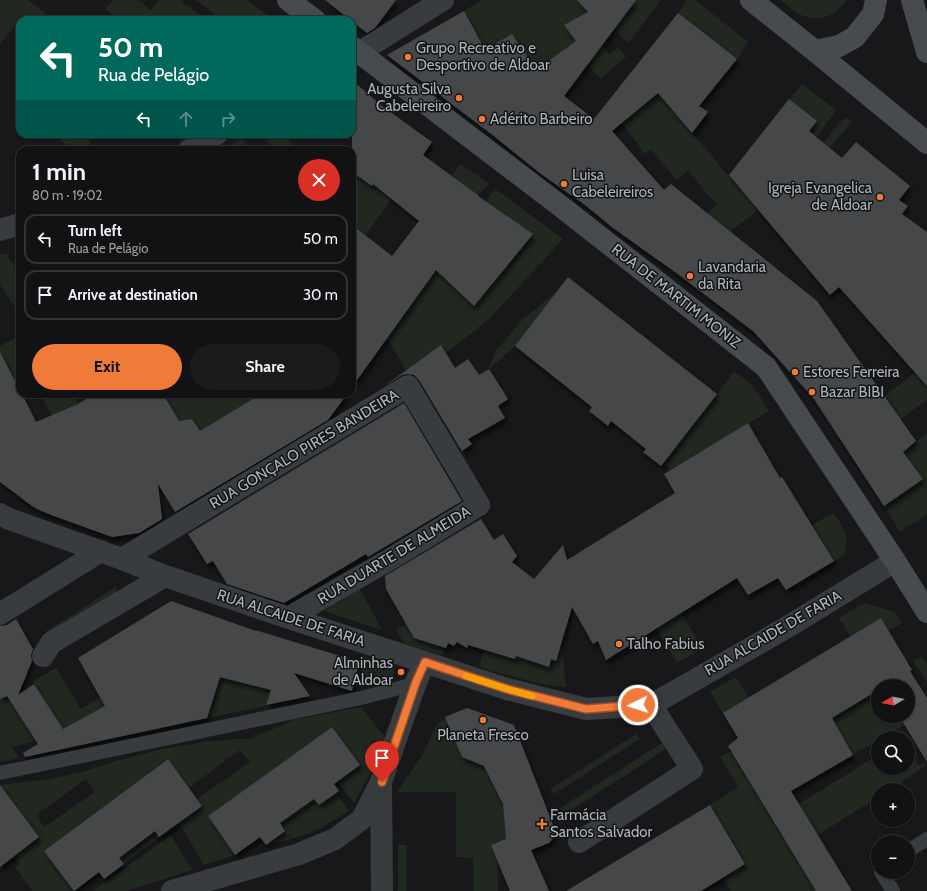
<!DOCTYPE html>
<meta charset="utf-8">
<style>
:root{--surface:#121214;--page:#1b1b1d;--text:#f1f3f6;--muted:#9c9ea0;--line:#313234;--accent:#f07a3a}
body{margin:0;font-family:Cabin,sans-serif;background:var(--page);color:var(--text);height:100vh;display:flex;flex-direction:column;font-size:15px;white-space:nowrap}
*{box-sizing:border-box;margin:0}
p{font-size:13px;color:var(--muted)}
.icon{flex:none;width:22px;height:22px;fill:none;stroke:currentColor;stroke-width:2;stroke-linecap:round;stroke-linejoin:round}
.map{position:relative;flex:1;overflow:hidden}
.sheet{position:absolute;left:16px;top:146px;width:340px;height:252px;display:flex;flex-direction:column;background:var(--surface);border-radius:12px;box-shadow:0 1px 3px #0004,0 0 0 1px var(--line)}
.sheet>*{flex:none}
.top-card{position:absolute;left:16px;top:16px;width:340px;height:122px;border-radius:12px;box-shadow:0 1px 3px #0004,0 0 0 1px var(--line);background:#00695c;color:#fff;overflow:hidden}
.needle{width:26px;rotate:261deg}
.tools{position:absolute;left:871px;top:679px;display:grid;gap:8px}
.tools a{display:grid;place-items:center;width:44px;height:44px;border-radius:50%;background:var(--surface);box-shadow:0 1px 3px #0004,0 0 0 1px var(--line);font-size:20px}
.pin{position:absolute;display:grid;place-items:center;width:34px;height:34px;color:#fff;margin:-41px -17px;border-radius:50% 50% 50% 0;rotate:-45deg;box-shadow:0 0 4px #0007}
.pin .icon{rotate:45deg}
.me{position:absolute;width:44px;margin:-22px;rotate:266deg;stroke-linejoin:round;filter:drop-shadow(0 0 3px #0008)}
.turn{display:flex;align-items:center;gap:14px;height:84px;padding:0 16px;font-size:18px}
.turn .icon{width:52px;height:52px;stroke-width:2.5}
.turn b{display:block;font-size:28px;line-height:34px}
.lanes{display:flex;align-items:center;height:38px;padding:0 16px;background:#0003;justify-content:center;gap:20px;direction:ltr}
.lanes .off{opacity:.35}
.round{display:grid;place-items:center;flex:none;width:42px;height:42px;border-radius:21px;background:var(--page)}
.summary{display:flex;align-items:center;justify-content:space-between;height:68px;padding:0 16px}
h1{font-size:24px;font-weight:800;line-height:30px}
.primary-button{display:flex;gap:8px;margin-top:auto;padding:8px 16px}
.primary-button a{flex:1;height:46px;border-radius:24px;background:var(--accent);color:#111;font-size:16px;font-weight:800;line-height:46px;text-align:center}
.primary-button a+a{background:var(--page);color:var(--text)}
ul{padding:0;list-style:none}
li{display:flex;align-items:center;gap:12px;height:50px;margin:0 8px 6px;padding:0 8px;border:2px solid var(--line);border-radius:12px}
li div{flex:1}
li b{display:block;font-size:15px}
li em{font-style:normal}
.map>svg:first-child{display:block}
.green{fill:#212820;fill-rule:evenodd}
.building{fill:#44474a;filter:url(#shadow)}
.lines{fill:none;stroke-linecap:round;stroke-linejoin:round}
.lane{stroke:#393c3f;stroke-width:14}
.street{stroke:#393c3f;stroke-width:22}
.secondary{stroke:#474b4f;stroke-width:22}
.route-casing{stroke:#9c4f26;stroke-width:10}
.route{stroke:#f07a3a;stroke-width:7}
.slow{stroke:#f59e0b;stroke-width:7}
.poi-dot{fill:#f07a3a;stroke:#131315;stroke-width:1.5}
.labels{text-anchor:middle;dominant-baseline:central;stroke-width:3;stroke-linejoin:round;paint-order:stroke}
.poi-label{font-size:15px;fill:#aab4b9;stroke:#131315;text-anchor:start}
.street-label{font-size:15px;fill:#aab4b9;stroke:#131315}
</style>
<div class="map">
<svg width="927" height="891" viewBox="0 0 927 891">
<defs>
<filter id="shadow"><feDropShadow dx="2.5" dy="4.5" stdDeviation="2" flood-color="#0009"/></filter>
</defs>
<rect width="100%" height="100%" fill="#18181a"/>
<path class="green" d="M0 0H28L53 20H20L0 44Z
M113 0H139L151 10 159 0H181L180 1 207 20H119L120 19 105 9Z
M196 0H247L274 20H223Z
M482 0H577L588 12 564 25 576 41 564 50 567 56 541 78 512 34 468 60 464 11Z
M636 0H661L628 43 614 30Z
M687 0H695L748 42 737 59 707 34 678 13Z
M781 0H847L835 13 825 17 810 18 798 14Z
M593 34 609 55 618 47 626 57 600 79 575 49Z
M802 84 836 110 817 137 809 131 816 121 789 99Z
M658 93 739 188 761 208 730 231 707 213 717 205 688 171 676 180 651 149 645 154 622 123Z
M845 117 852 122 786 198 781 193Z
M54 134H85L93 150H73Z
M263 134H282L298 150H273Z
M242 138 249 150H222Z
M461 164 489 184 478 195 451 176Z
M352 172 372 186 381 173 402 184 365 236H352Z
M495 189 563 239 489 319 446 353 409 375 387 338 436 270 474 305 491 286 449 253Z
M6 254 20 273V305L16 308 0 285V255Z
M557 291 515 346 489 369 495 352 521 321Z
M20 335V381L0 391V346Z
M924 366 927 368V399L891 427 873 405Z
M734 372 748 381 761 398 769 411 669 470 664 462Z
M40 394H72L78 404 52 416Z
M163 394H261L228 414 204 436 192 419 159 424 150 411 167 400Z
M927 433V514L900 532 884 506 923 479 903 452Z
M833 513C840 522 847 531 847 542 846 546 845 551 844 555L834 561 812 525Z
M115 587 118 592 48 637 45 632Z
M360 589 382 630 324 611Z
M864 603 895 612 902 623 888 631 851 637 839 618Z
M681 613 703 648 677 663 657 629Z
M406 624 414 638 446 648 441 655 404 643 396 630Z
M252 630 272 635 257 686 271 690 266 706 207 718 220 675 245 657Z
M562 643 566 687 547 685 513 677 479 667 484 650 514 659 516 656 549 667 551 659 556 660Z
M362 656 393 665 394 678 353 687 359 662Z
M922 656 927 664V682L913 661Z
M56 668 81 709 100 697 119 695 141 732 132 734 125 724 95 731 85 717 63 729 29 730 35 741 17 746H11L19 758 0 762V697L17 686 26 700 39 691 33 681Z
M736 677 749 698 723 713 710 692Z
M878 690V716H899L904 725 882 738H878V740L853 755 849 747 798 778 802 785 765 807 816 891H731L723 878 746 864 710 805 738 787 720 757 731 751 747 778 838 728 832 718Z
M361 707 386 738 371 771 354 803 338 782 360 765 332 727 208 816 235 855 204 865 179 823 202 806 197 799 250 762 240 750 189 788 167 759 44 851 74 891H32L15 867 20 864 14 857 40 838 4 791 0 794V785L48 779 86 771 119 760 162 749 203 742 235 739H249L297 719ZM86 779 95 792 44 827 36 815Z
M450 715 462 757 484 766 503 804 505 825 509 838 497 860 498 891H473V858L456 857V792H397L423 754 437 724Z
M636 734 640 739 554 794 550 789Z
M662 743 666 749 564 815 560 808Z
M908 749 919 765 927 760V765L889 790H878V797L818 835 799 804 878 755V768H908Z
M336 793 349 811 316 831 288 840 266 845 285 831 280 823 314 799 319 805Z
M155 831 159 837 124 864 119 858Z
M171 835 192 870 127 891H93Z
M398 845H407V891H398Z"/>
<path class="building" d="M325 0H396L375 28 367 33Z
M577 0H636L564 96 594 119 678 13 707 35 737 59 699 106 708 112 692 133 658 93 612 131 664 190 671 184 817 301 916 441 903 452 923 479 884 506 814 399 754 332 675 272 613 228 585 205 541 174 495 137 387 55 464 11 485 50 512 34 536 70 576 41 564 25 588 12Z
M352 80 382 106 432 142 423 155 478 195V196L533 234 474 306 436 270 352 387V225L392 256 419 221 373 184 372 186 352 172Z
M789 99 817 121 809 131 842 158 856 142 910 186 899 200 908 206 902 214 927 232V386L839 287 830 295 729 175Z
M568 277 717 394 661 466 643 452 646 449 611 421 608 426 589 411 592 407 515 346Z
M441 345 455 368 468 359 479 375 489 369 508 399 498 406 505 418 468 439 472 444 462 451 472 468 419 380 414 375 408 374 402 375 383 387Z
M0 352 20 391V394H22L36 422 78 404 94 394H163L179 421 192 419 200 431 261 394H347L328 420 175 512 158 484 162 519 139 533 112 537 51 515 39 510 32 506 0 482Z
M404 403 462 501 368 557 366 554 284 603 227 584 213 561 207 564 188 534Z
M748 423 780 478 782 477 834 561 786 590 778 578 748 595 737 578 606 660 598 641 593 644 572 607 556 661 551 659 549 667 516 656 515 659 468 645 467 648 457 642 454 646 448 643 446 648 414 638 386 589 385 576 481 519 494 540 503 534 517 556 512 562 534 579 563 545 567 560 675 493 664 474Z
M171 601 256 631 255 630 357 661V670L352 691 294 673 310 696 266 705 271 690 220 677 207 718 25 757 23 753 38 744 7 696 0 699V626L7 625 16 619 33 649 31 655 32 661 18 695 34 684 63 729 105 706 78 658Z
M881 618 912 670 910 671 927 698V762L899 716H908V686H878V690L832 718 853 755 791 791 852 891H816L728 746 738 738 723 713Z
M467 708 514 725 555 830 554 837 549 843 531 850 549 891H510L491 845 506 839 503 804 484 766 462 757 445 717Z
M332 727 360 765 334 784 339 791 319 805 314 799 280 823 285 831 266 845 260 837 235 855 208 816Z
M168 759 202 806 159 837 155 831 119 858 124 864 104 879 99 872 74 891 44 851Z
M0 785 39 837 0 867Z
M710 805 745 864 701 891H566Z"/>
<g class="lines">
<path class="lane" d="M0 773 361 698 407 686 416 682
M908 851 927 839
M881 872 893 891"/>
<path class="street" d="M352 57 443 0
M189 150 217 134
M0 230 20 224
M0 514 9 519 122 559 165 576 277 614 507 689 578 707 586 709 651 705 789 626 895 561
M122 559 408 386 479 505 392 558 288 618
M0 614 101 551
M43 656 51 643 165 576
M381 785 382 891
M579 842 692 769 651 705
M172 891 299 854 335 839 362 819 381 782 416 682 425 662"/>
<path class="secondary" d="M288 0 315 20
M751 0 815 51 927 143
M912 0 927 52
M352 47 563 208 766 367 895 561 927 612
M815 51 839 46 855 37 873 14 876 0"/>
</g>
<g class="lines">
<defs>
<path id="route" d="M382 782 416 682 425 662 507 689 578 707 586 709 638 705"/>
</defs>
<use href="#route" class="route-casing"/>
<use href="#route" class="route"/>
<path class="slow" d="M466 676 507 689 532 696"/>
</g>
<g class="poi-dot">
<circle cx="408" cy="57" r="4"/>
<circle cx="459" cy="98" r="4"/>
<circle cx="482" cy="119" r="4"/>
<circle cx="564" cy="184" r="4"/>
<circle cx="880" cy="197" r="4"/>
<circle cx="690" cy="276" r="4"/>
<circle cx="795" cy="372" r="4"/>
<circle cx="812" cy="392" r="4"/>
<circle cx="619" cy="644" r="4"/>
<circle cx="401" cy="672" r="4"/>
<circle cx="483" cy="720" r="4"/>
<path d="M540 818h4v4h4v4h-4v4h-4v-4h-4v-4h4z"/>
</g>
<g class="labels">
<g class="poi-label">
<text x="416" y="48">Grupo Recreativo e<tspan x="416" dy="17">Desportivo de Aldoar</tspan></text>
<text x="451" y="89" text-anchor="end">Augusta Silva<tspan x="451" dy="17">Cabeleireiro</tspan></text>
<text x="490" y="119">Adérito Barbeiro</text>
<text x="572" y="175">Luisa<tspan x="572" dy="17">Cabeleireiros</tspan></text>
<text x="872" y="188" text-anchor="end">Igreja Evangelica<tspan x="872" dy="17">de Aldoar</tspan></text>
<text x="698" y="267">Lavandaria<tspan x="698" dy="17">da Rita</tspan></text>
<text x="803" y="372">Estores Ferreira</text>
<text x="820" y="392">Bazar BIBI</text>
<text x="627" y="644">Talho Fabius</text>
<text x="393" y="663" text-anchor="end">Alminhas<tspan x="393" dy="17">de Aldoar</tspan></text>
<text x="483" y="735" text-anchor="middle">Planeta Fresco</text>
<text x="550" y="815">Farmácia<tspan x="550" dy="17">Santos Salvador</tspan></text>
</g>
<g class="street-label">
<text transform="translate(676 296) rotate(38)">RUA DE MARTIM MONIZ</text>
<text transform="translate(304 449) rotate(-31)">RUA GONÇALO PIRES BANDEIRA</text>
<text transform="translate(394 555) rotate(-31)">RUA DUARTE DE ALMEIDA</text>
<text transform="translate(291 618) rotate(18)">RUA ALCAIDE DE FARIA</text>
<text transform="translate(773 633) rotate(-30)">RUA ALCAIDE DE FARIA</text>
</g>
</g>
</svg>
<div class="tools">
<a><svg class="needle" viewBox="-14 -14 28 28"><path d="M0-13l5 13h-10z" fill="#e53935"/><path d="M0 13l5-13h-10z" fill="#9c9ea0"/></svg></a>
<a><svg class="icon" aria-label="search" viewBox="0 0 24 24"><circle cx="10" cy="10" r="6"/><path d="M15 15l6 6"/></svg></a>
<a>+</a>
<a>−</a>
</div>
<div class="pin" style="left:382px;top:782px;background:#d93025"><svg class="icon" aria-label="arrive" viewBox="0 0 24 24"><path d="M6 21V4h12l-3 4 3 4H6"/></svg></div>
<svg class="me" style="left:638px;top:705px" viewBox="-20 -20 40 40"><circle r="17" fill="#f07a3a" stroke="#fff" stroke-width="3"/><path d="M0-11L8 9 0 5-8 9z" fill="#fff"/></svg>
<div class="top-card">
<div class="turn"><svg class="icon" aria-label="left" viewBox="0 0 24 24"><path d="M17 20v-9H6M10 6l-5 5 5 5"/></svg><div><b>50 m</b>Rua de Pelágio</div></div>
<div class="lanes"><svg class="icon" aria-label="left" viewBox="0 0 24 24"><path d="M17 20v-9H6M10 6l-5 5 5 5"/></svg><svg class="icon off" aria-label="ahead" viewBox="0 0 24 24"><path d="M12 20V5M6 11l6-6 6 6"/></svg><svg class="icon off" aria-label="right" viewBox="0 0 24 24"><path d="M7 20v-9h11M14 6l5 5-5 5"/></svg></div>
</div>
<section class="sheet">
<div class="summary"><div><h1>1 min</h1><p>80 m · 19:02</p></div><a class="round" style="background:#d93025;color:#fff"><svg class="icon" aria-label="close" viewBox="0 0 24 24"><path d="M6 6l12 12M18 6L6 18"/></svg></a></div>
<ul>
<li><svg class="icon" aria-label="left" viewBox="0 0 24 24"><path d="M17 20v-9H6M10 6l-5 5 5 5"/></svg><div><b>Turn left</b><p>Rua de Pelágio</p></div><em>50 m</em></li>
<li><svg class="icon" aria-label="arrive" viewBox="0 0 24 24"><path d="M6 21V4h12l-3 4 3 4H6"/></svg><div><b>Arrive at destination</b></div><em>30 m</em></li>
</ul>
<div class="primary-button"><a>Exit</a><a>Share</a></div>
</section>
</div>
